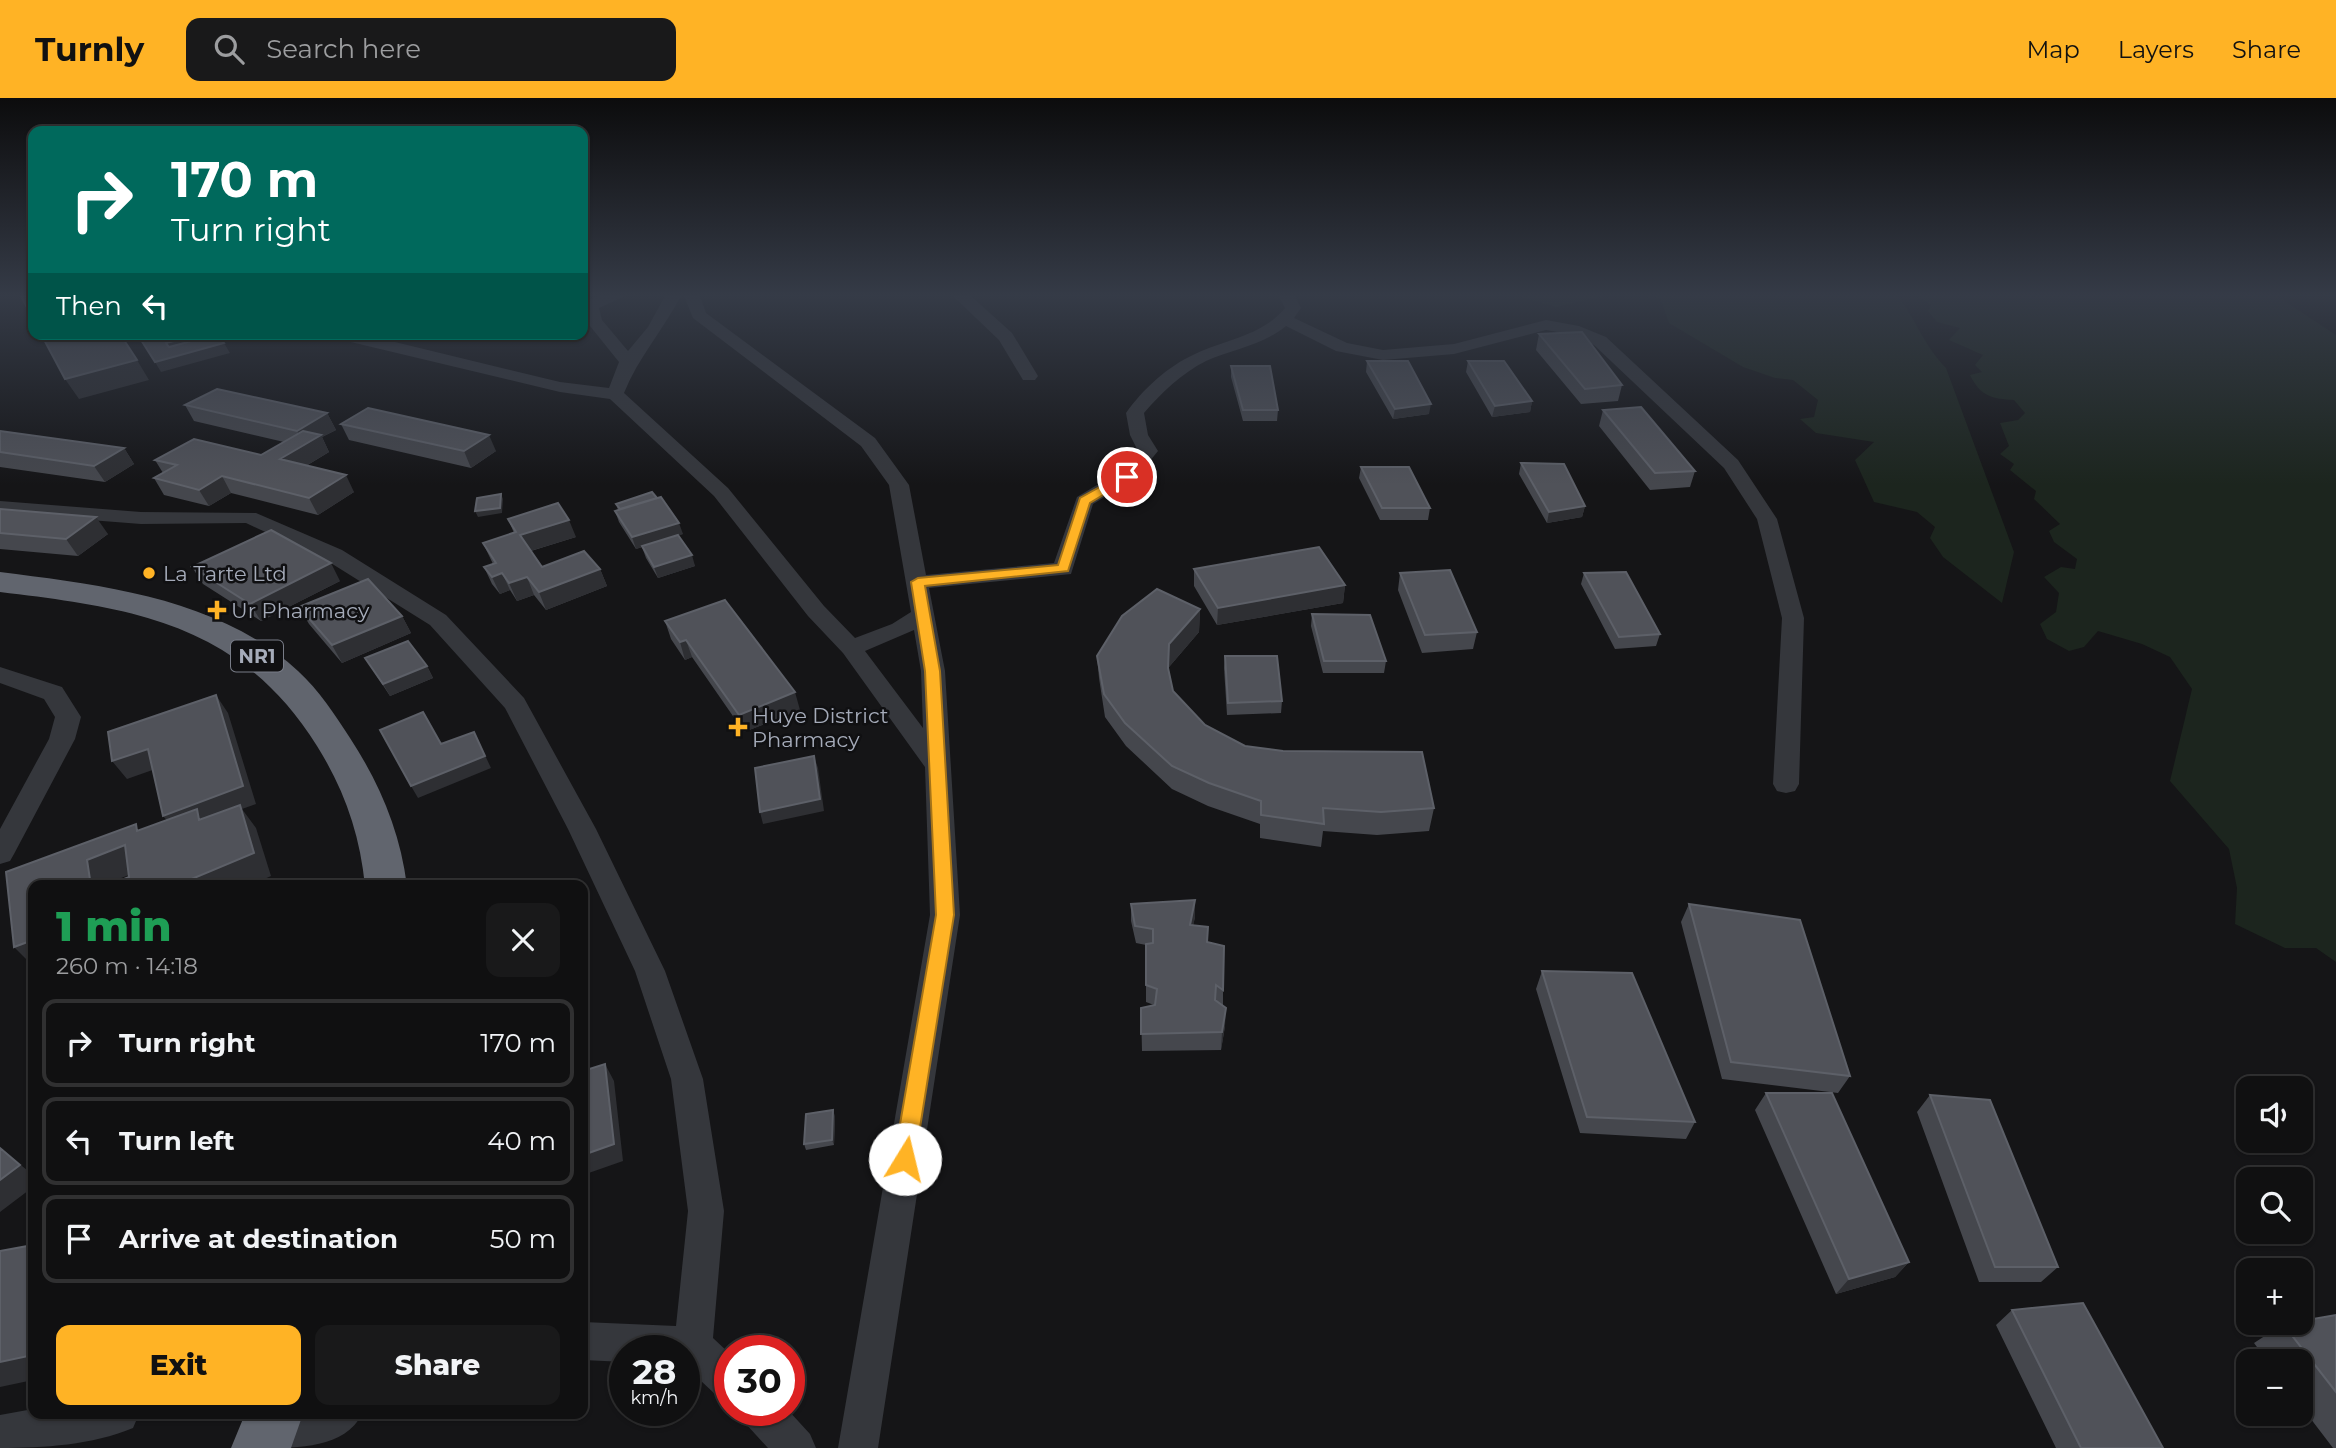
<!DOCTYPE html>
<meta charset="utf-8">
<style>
:root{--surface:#101011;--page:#19191a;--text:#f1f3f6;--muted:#9c9d9f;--line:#303031;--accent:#ffb325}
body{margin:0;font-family:Montserrat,sans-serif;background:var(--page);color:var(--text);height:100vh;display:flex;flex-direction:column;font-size:26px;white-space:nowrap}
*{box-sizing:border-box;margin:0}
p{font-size:23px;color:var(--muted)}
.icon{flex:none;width:38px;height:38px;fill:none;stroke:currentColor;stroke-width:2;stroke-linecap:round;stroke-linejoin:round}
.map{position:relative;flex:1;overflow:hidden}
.side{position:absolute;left:28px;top:782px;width:560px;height:539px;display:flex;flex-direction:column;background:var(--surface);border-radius:14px;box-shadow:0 2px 5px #0004,0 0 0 2px var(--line)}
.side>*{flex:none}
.hud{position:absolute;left:28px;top:28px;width:560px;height:214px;border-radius:14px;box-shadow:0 2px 5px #0004,0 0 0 2px var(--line);background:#00695c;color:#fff;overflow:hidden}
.tools{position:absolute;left:2236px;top:978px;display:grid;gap:14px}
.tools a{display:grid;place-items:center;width:77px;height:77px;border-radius:14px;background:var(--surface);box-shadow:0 2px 5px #0004,0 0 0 2px var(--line);font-size:35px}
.speed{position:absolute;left:609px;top:1237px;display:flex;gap:14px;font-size:35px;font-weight:700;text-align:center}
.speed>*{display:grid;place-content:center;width:91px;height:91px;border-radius:50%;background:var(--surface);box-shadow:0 2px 5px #0004,0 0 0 2px var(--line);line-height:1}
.speed small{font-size:18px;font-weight:400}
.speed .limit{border:10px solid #d22;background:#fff;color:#111}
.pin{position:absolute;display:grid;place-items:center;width:60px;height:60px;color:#fff;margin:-30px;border:4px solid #fff;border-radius:50%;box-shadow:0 2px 7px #0007}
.me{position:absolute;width:77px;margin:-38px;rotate:9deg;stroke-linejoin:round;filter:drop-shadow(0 0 5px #0008)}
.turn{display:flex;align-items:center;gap:24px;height:147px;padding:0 28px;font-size:32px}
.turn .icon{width:91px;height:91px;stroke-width:2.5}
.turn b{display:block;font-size:49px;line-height:60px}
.then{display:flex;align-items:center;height:66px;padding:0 28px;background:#0003;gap:14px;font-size:26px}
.round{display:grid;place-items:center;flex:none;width:74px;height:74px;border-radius:14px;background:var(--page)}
.summary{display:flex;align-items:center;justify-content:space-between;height:119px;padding:0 28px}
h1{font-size:42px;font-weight:800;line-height:52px;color:#1e9e55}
.button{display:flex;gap:14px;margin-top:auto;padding:14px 28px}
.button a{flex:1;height:80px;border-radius:14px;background:var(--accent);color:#111;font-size:28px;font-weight:800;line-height:80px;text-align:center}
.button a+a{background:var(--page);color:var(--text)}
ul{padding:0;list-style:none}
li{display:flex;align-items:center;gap:21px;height:88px;margin:0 14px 10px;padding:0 14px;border:4px solid var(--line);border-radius:14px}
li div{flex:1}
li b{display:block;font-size:26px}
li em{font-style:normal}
header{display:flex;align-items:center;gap:42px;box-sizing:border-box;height:98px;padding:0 35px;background:var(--accent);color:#111}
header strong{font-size:33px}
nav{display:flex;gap:38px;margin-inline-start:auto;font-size:24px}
.search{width:490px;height:63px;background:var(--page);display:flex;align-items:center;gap:18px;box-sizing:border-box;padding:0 24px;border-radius:14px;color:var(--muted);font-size:26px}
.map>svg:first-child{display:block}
.green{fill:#1c251e}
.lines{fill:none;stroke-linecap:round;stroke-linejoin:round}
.street{fill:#35373c;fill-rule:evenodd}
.highway{fill:#61656e;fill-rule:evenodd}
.wall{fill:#45474d}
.shaded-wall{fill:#2e2f33}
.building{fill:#505259;stroke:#5d6068;stroke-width:2;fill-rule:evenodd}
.route{fill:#ffb325;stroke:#a67418;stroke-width:2}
.poi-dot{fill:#ffb325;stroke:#101012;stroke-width:2.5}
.labels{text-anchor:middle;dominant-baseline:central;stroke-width:5;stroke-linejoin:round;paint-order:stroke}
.shield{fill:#101012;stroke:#787c87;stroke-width:2}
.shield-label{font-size:19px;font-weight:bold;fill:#a5abb9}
.poi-label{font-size:21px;fill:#a5abb9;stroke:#101012;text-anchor:start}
</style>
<header>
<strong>Turnly</strong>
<div class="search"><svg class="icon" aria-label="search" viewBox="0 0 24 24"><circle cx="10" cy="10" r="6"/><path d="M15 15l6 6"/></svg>Search here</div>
<nav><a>Map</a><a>Layers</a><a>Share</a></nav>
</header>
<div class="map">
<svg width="2336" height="1350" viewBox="0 0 2336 1350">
<rect width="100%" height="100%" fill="#151517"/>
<path class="green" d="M1518 198H1603L1556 209Z
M1645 198H1898C1916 222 1925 249 1946 270L2014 454 2002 505 1943 459 1930 440 1935 429 1917 414 1874 404 1855 362 1874 344 1816 335 1800 321 1814 319 1818 302 1793 282 1775 280 1743 269 1669 225 1660 200Z
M1919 198H2277L2336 237V864L2316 850H2285L2235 826 2237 790 2229 751 2170 683 2192 591 2170 559 2142 546 2098 533 2084 549 2069 553 2047 541 2040 526 2056 514 2059 495 2044 479 2061 469 2075 471 2077 461 2054 444 2049 433 2060 426 2034 401 2036 393 2010 372 2014 366 2000 356 2009 348 2000 325 2018 322 2025 315 2014 302C1992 301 1980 298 1970 277L1982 274 1975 267 1983 257 1949 242 1960 230 1937 224 1928 213 1931 207Z"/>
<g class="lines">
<path class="street" d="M599 198H625L599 210 602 222 628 253 648 229 665 198H681C663 232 638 260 624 295L728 390 824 508 855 540 892 526 911 514 889 387 861 348 693 220 684 198H700L706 215 875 340 909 387 926 477 1054 465 1077 399 1122 372 1138 353 1130 337 1126 315C1143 291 1168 268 1195 256 1226 241 1262 238 1285 210L1279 198H1295L1301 210 1294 220 1347 245 1383 252 1454 246 1546 222 1579 228 1606 239 1738 362 1777 421 1804 520 1799 686 1795 693 1786 695 1777 693 1773 686 1782 520 1757 421 1724 370 1594 247 1569 236 1546 232 1454 256 1383 262 1336 253 1286 228C1263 247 1233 251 1206 263 1182 275 1161 295 1144 315L1148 337 1158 353 1136 380 1093 406 1071 476 929 490 945 573 960 817 878 1350H838L930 817 925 669 843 555 808 518 714 398 610 301 560 294 334 240 332 236H362L560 284 609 290 619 264 586 223 583 210 589 202ZM914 532 921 573 923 630 865 553Z
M953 198H971L1012 235 1038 278 1035 282H1023L999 242Z
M0 403 141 414 256 415 342 452 446 517 524 600 596 731 665 873 703 981 724 1113 713 1240 730 1256V1303L716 1297 684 1267V1253H625V1264L583 1262V1224L676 1228 688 1113 671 981 635 873 568 731 505 610 430 527 326 462 246 425 141 426 0 415Z
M0 569 62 589 81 619 75 641 14 756 10 763 0 766V731L49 641 55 619 44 601 0 585Z
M33 1311V1316H139L133 1330C92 1347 44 1350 0 1350V1317Z
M740 1312H788L810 1336 816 1350H768L746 1326Z
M303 1316H362C345 1350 298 1350 262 1350L268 1336Z"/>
<path class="highway" d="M0 474C102 487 219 500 298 573 319 592 335 617 350 640 380 686 400 733 407 788H365C360 736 344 691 317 648 240 525 133 510 0 494Z
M245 1316H303L291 1350H231Z"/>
</g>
<path class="wall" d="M1539 236 1622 287 1618 303 1581 306 1536 252Z
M1367 263 1429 316 1393 321 1366 274Z
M1468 263 1532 303 1530 314 1492 319 1466 274Z
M1231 268 1278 312 1277 323H1243L1231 279Z
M185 307 327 315 336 332 322 339 329 354 306 368 354 394 318 417 231 395 209 408 164 397 154 380 163 375 155 362 261 357 284 344 194 323Z
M1603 312 1695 373 1690 389 1650 392 1599 328Z
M341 326 496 353 471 370 349 342Z
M0 333 124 350 134 366 105 384 0 369Z
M1521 365 1585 408 1582 419 1547 425 1519 376Z
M1361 369 1430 410 1428 422H1380L1359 380Z
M616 406 683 436 678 437 695 468 658 480 646 460 642 449 636 451 619 424 615 413 618 412Z
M0 411 108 436 78 458 0 451Z
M508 421 576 439 531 453 542 469 600 471 607 488 546 512 534 497 517 503 510 492 500 496 492 486 484 469 493 466 483 445 514 435Z
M192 469 340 483 261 523 203 486Z
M1194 471 1345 487 1343 505 1217 527 1194 488Z
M1400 475 1477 534 1473 551 1422 555 1398 492Z
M1584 475 1660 536 1656 548 1615 551 1581 486Z
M299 509 402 518 411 535 342 565 309 526Z
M1200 511 1199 534 1169 569V573L1173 593 1205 627 1245 648 1434 710 1429 733 1377 737 1323 733 1321 749 1260 740V726L1208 708 1172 691 1126 648 1105 619 1099 580 1097 558Z
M1312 516 1386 563 1384 575H1323L1311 528Z
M665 523 800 612 744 634 692 559 685 562 671 541Z
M1225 558 1282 603 1281 615 1227 617 1224 570Z
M365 560 427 568 433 580 390 598Z
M1131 806 1195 819 1193 827 1208 829V844L1223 892V908L1225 928 1221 952 1142 953 1141 910 1154 907 1146 904V847L1136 845 1131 823Z
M1689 806 1850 978 1838 995 1722 981 1681 824Z
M1542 873 1695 1024 1686 1041 1580 1035 1536 891Z
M1766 995 1909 1164 1895 1179 1836 1196 1755 1012Z
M1930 997 2058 1169 2041 1184H1979L1917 1014Z
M835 1018 834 1047 806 1052 804 1046Z
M2012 1212 2163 1350H2056L1996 1227Z
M2336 1217V1350H2333L2301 1308V1264H2268L2254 1245 2283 1226Z"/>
<path class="shaded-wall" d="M189 239 195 249 172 255 166 245Z
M224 245 230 255 161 274 155 264Z
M137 262 149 282 79 301 65 281Z
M1532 303 1530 314 1492 319 1495 308Z
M1431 306 1429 316 1393 321 1395 311Z
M327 315 336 332 322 339 329 354 289 378 280 361 305 347 297 333Z
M489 337 496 353 471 370 464 353Z
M124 350 134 366 105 384 94 368Z
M346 377 354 394 318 417 309 400Z
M222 378 231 395 209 408 199 392Z
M501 396 503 401 502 415 478 419 475 413Z
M1585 408 1582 419 1547 425 1549 414Z
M96 419 108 436 78 458 66 441Z
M569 422 576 439 527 454 520 437Z
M679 425 683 436 636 451 632 439Z
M692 457 695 468 658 480 654 469Z
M331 465 340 483 261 523 250 506Z
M600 471 607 488 546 512 539 494Z
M502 475 510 492 500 496 492 479Z
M527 479 534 497 517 503 509 485Z
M1345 487 1343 505 1217 527 1218 510Z
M1200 511 1199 534 1169 569 1168 592 1169 546Z
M402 518 411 535 342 565 332 547Z
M686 542 692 559 685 562 680 544Z
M427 568 433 580 390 598 383 586Z
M795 594 800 612 744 634 739 617Z
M216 597 228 615 256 706 242 711 256 730 271 778 249 788H175L178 735 163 718Z
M474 634 491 670 418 700 411 688Z
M148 651 161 669 127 681 112 663Z
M814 658 818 670 824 713 763 726 760 714Z
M125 747 145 771 108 785V788H91L87 762Z
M1195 802V819L1190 844V827Z
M33 842V868L14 849Z
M1226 910 1225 928 1221 952 1222 934Z
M583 926 585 943H583Z
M605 966 614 983 623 1063 583 1077V1057Z
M833 1012 835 1018 834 1047 832 1042Z
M0 1050 33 1077V1089L0 1114Z
M1909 1164 1895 1179 1836 1196 1849 1181Z
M33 1257V1282L0 1289V1264Z"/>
<path class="building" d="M21 198H33V221Z
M1582 234 1622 287 1585 291 1539 236Z
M41 236H120L137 262 65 281Z
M165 236H216L224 245 155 264 141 242ZM189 239 192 243 169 249 166 245Z
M1367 263H1408L1431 306 1395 311Z
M1468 263H1504L1532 303 1495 308Z
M1231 268H1270L1278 312H1243Z
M217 291 327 315 297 333 185 307Z
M1641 309 1695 373 1655 375 1603 312Z
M368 310 489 337 464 353 341 326Z
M0 333 124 350 94 368 0 354Z
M303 333 321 337 280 361 346 377 309 400 222 378 199 392 154 380 177 367 155 362 194 341 261 357Z
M1521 365 1564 366 1585 408 1549 414Z
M1361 369H1409L1430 410H1382Z
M652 394 657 400 620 411 616 406Z
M501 396 500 410 475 413 477 400Z
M661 399 679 425 632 439 615 413Z
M558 405 569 422 520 437 542 469 584 453 600 471 539 494 527 479 509 485 502 475 492 479 484 469 496 465 483 445 516 434 508 421Z
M0 411 96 419 66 441 0 435Z
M271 432 331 465 250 506 192 469Z
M678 437 692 457 654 469 642 448Z
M1319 449 1345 487 1218 510 1194 471Z
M1450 472 1477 534 1425 537 1400 475Z
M1626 474 1660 536 1619 539 1584 475Z
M368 481 402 518 332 547 299 509Z
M1157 491 1200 511 1169 546 1168 570 1173 593 1205 627 1245 648 1283 653 1422 654 1434 710 1381 714 1323 710 1324 726 1261 717V703L1209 685 1172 668 1125 625 1104 596 1097 558 1122 518Z
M725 502 795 594 739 617 686 542 680 544 665 523Z
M1312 516 1370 517 1386 563H1324Z
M408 543 427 568 383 586 365 560Z
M1225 558H1277L1282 603 1228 605Z
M216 597 243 688 163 718 148 651 112 663 108 634Z
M423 614 441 646 474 634 485 658 411 688 380 632Z
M814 658 820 701 760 714 755 670Z
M240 707 254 755 175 788H107L129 779 125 747 87 762 91 788H33V842L14 849 6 774 136 726 137 733 197 711 199 722Z
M1195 802 1190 827 1208 829 1207 844 1224 848 1223 892 1216 887 1215 902 1226 910 1222 934 1141 936V910L1155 907 1157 891 1146 887V846L1153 845V831L1135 828 1131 806Z
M1689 806 1800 822 1850 978 1731 964Z
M1542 873 1632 875 1695 1024 1587 1019Z
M605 966 614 1046 583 1057V973Z
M1766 995H1832L1909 1164 1849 1181Z
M1930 997 1990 1002 2058 1169H1995Z
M833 1012 832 1042 804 1046 806 1016Z
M0 1050 20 1067 0 1082Z
M33 1147V1257L0 1264V1153Z
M2083 1205 2163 1350H2081L2012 1212Z
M2336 1217V1294L2283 1226 2301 1225V1223Z"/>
<linearGradient id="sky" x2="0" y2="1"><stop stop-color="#0c0c0d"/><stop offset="0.51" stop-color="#353b47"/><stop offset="1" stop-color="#353b47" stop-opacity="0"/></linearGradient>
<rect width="2336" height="387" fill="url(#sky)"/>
<path class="route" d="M1123 376 1133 379 1090 405 1068 473 925 488 940 573 954 817 915 1061 912 1068 905 1071 897 1068 894 1061 936 817 925 573 911 484 918 480 1058 467 1080 400Z"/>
<g class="poi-dot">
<circle cx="149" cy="475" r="7"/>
<path d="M213.5 501.5h7v7h7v7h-7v7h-7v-7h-7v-7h7z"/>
<path d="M734.5 618.5h7v7h7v7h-7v7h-7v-7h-7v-7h7z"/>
</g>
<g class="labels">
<rect class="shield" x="231" y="542.5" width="52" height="31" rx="5"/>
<g class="shield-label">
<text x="257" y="558">NR1</text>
</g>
<g class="poi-label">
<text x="163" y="475">La Tarte Ltd</text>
<text x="231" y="512">Ur Pharmacy</text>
<text x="752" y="617">Huye District<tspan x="752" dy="24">Pharmacy</tspan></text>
</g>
</g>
</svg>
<div class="tools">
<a><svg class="icon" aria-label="sound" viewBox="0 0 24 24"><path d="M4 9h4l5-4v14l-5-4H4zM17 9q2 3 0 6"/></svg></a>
<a><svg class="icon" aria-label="search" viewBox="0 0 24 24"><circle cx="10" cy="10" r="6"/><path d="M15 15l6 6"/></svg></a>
<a>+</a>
<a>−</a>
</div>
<div class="speed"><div>28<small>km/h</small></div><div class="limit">30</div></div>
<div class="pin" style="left:1127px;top:379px;background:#d93025"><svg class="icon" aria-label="arrive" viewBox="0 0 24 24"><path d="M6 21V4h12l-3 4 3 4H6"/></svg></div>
<svg class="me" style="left:905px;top:1061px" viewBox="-20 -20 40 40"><circle r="19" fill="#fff"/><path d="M0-13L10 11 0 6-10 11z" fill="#ffb325"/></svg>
<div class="hud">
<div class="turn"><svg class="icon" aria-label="right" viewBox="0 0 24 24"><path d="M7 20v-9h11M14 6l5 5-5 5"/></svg><div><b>170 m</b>Turn right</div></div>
<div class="then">Then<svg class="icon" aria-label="left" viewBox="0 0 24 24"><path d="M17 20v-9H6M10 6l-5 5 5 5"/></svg></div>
</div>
<section class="side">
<div class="summary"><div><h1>1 min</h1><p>260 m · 14:18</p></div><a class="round"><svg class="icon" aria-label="close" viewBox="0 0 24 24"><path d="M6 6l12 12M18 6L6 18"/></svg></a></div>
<ul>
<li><svg class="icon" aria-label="right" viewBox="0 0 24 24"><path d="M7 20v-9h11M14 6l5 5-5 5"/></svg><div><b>Turn right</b></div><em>170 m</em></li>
<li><svg class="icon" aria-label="left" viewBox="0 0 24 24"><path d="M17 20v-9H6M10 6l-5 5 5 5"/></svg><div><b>Turn left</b></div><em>40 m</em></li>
<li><svg class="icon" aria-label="arrive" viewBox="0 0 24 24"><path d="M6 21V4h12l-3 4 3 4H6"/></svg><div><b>Arrive at destination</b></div><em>50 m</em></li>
</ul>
<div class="button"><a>Exit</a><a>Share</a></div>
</section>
</div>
